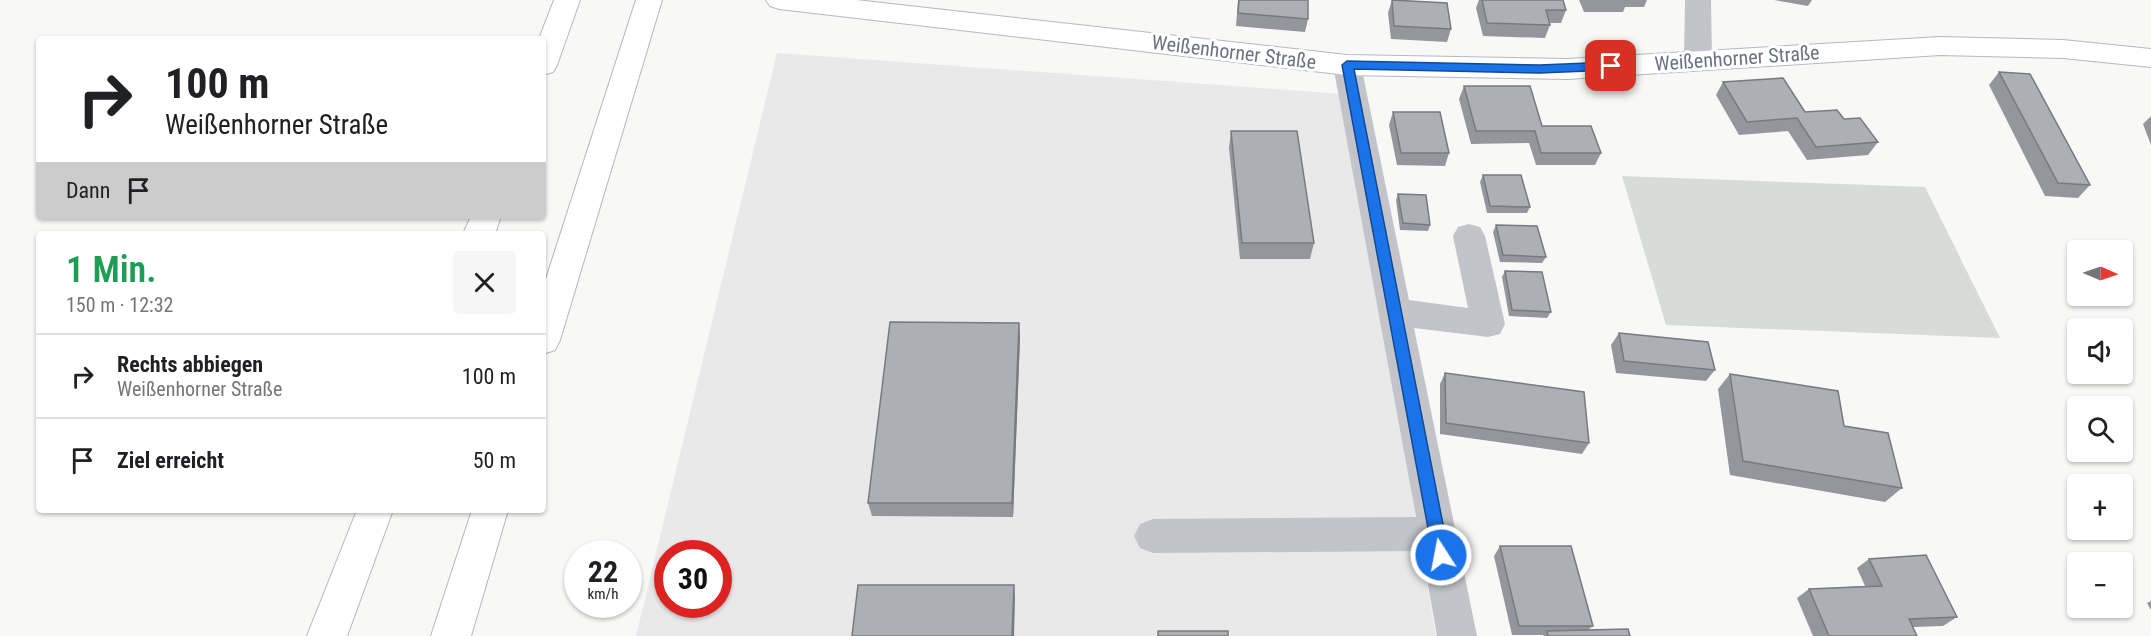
<!DOCTYPE html>
<html lang="de">
<meta charset="utf-8">
<style>
:root{--surface:#fff;--page:#f6f6f6;--text:#202124;--muted:#757577;--line:#e0e0e0}
body{margin:0;font-family:"Roboto Condensed",sans-serif;background:var(--page);color:var(--text);height:100vh;display:flex;flex-direction:column;font-size:22px;white-space:nowrap}
*{box-sizing:border-box;margin:0}
p{font-size:20px;color:var(--muted)}
.icon{flex:none;width:33px;height:33px;fill:none;stroke:currentColor;stroke-width:2;stroke-linecap:round;stroke-linejoin:round}
.map{position:relative;flex:1;overflow:hidden}
.side{position:absolute;left:36px;top:231px;width:510px;height:282px;display:flex;flex-direction:column;background:var(--surface);border-radius:6px;box-shadow:0 2px 4px #0004}
.side>*{flex:none}
.guide{position:absolute;left:36px;top:36px;width:510px;height:183px;border-radius:6px;box-shadow:0 2px 4px #0004;background:#fff;color:var(--text);overflow:hidden}
.needle{width:39px;rotate:92deg}
.controls{position:absolute;left:2067px;top:240px;display:grid;gap:12px}
.controls a{display:grid;place-items:center;width:66px;height:66px;border-radius:6px;background:var(--surface);box-shadow:0 2px 4px #0004;font-size:30px}
.speed{position:absolute;left:564px;top:540px;display:flex;gap:12px;font-size:30px;font-weight:700;text-align:center}
.speed>*{display:grid;place-content:center;width:78px;height:78px;border-radius:50%;background:var(--surface);box-shadow:0 2px 4px #0004;line-height:1}
.speed small{font-size:15px;font-weight:400}
.speed .limit{border:9px solid #d22;background:#fff;color:#111}
.pin{position:absolute;display:grid;place-items:center;width:51px;height:51px;color:#fff;margin:-26px;border-radius:12px;box-shadow:0 3px 9px #0006}
.me{position:absolute;width:66px;margin:-33px;rotate:349deg;stroke-linejoin:round;filter:drop-shadow(0 0 4px #0008)}
.turn{display:flex;align-items:center;gap:21px;height:126px;padding:0 30px;font-size:27px}
.turn .icon{width:78px;height:78px;stroke-width:2.5}
.turn b{display:block;font-size:42px;line-height:51px}
.then{display:flex;align-items:center;height:57px;padding:0 30px;background:#0003;gap:12px;font-size:22px}
.round{display:grid;place-items:center;flex:none;width:63px;height:63px;border-radius:6px;background:var(--page)}
.summary{display:flex;align-items:center;justify-content:space-between;height:102px;padding:0 30px}
h1{font-size:36px;font-weight:600;line-height:45px;color:#1e9e55}
ul{padding:0;list-style:none}
li{display:flex;align-items:center;gap:18px;height:84px;padding:0 30px;border-top:2px solid var(--line)}
li div{flex:1}
li b{display:block;font-size:22px}
li em{font-style:normal}
.map>svg:first-child{display:block}
.built{fill:#e9e9e9;fill-rule:evenodd}
.green{fill:#d7ddd6}
.lines{fill:none;stroke-linecap:round;stroke-linejoin:round}
.major-casing{stroke:#b6b8bd;stroke-width:2}
.highway-casing{stroke:#b5b7bb;stroke-width:2}
.minor{fill:#c2c4c9;fill-rule:evenodd}
.major{fill:#fff;fill-rule:evenodd}
.highway{fill:#fff;fill-rule:evenodd}
.wall{fill:#95969d}
.shaded-wall{fill:#797a80}
.building{fill:#adafb7;stroke:#797a80;stroke-width:1.5}
.route{fill:#1a73e8;stroke:#114b97;stroke-width:1.5}
.labels{text-anchor:middle;dominant-baseline:central;stroke-width:6;stroke-linejoin:round;paint-order:stroke}
.street-label{font-size:20px;fill:#6b7283;stroke:#fff}
</style>
<div class="map">
<svg width="2151" height="636" viewBox="0 0 2151 636">
<rect width="100%" height="100%" fill="#f8f8f6"/>
<path class="built" d="M777 53 1343 94 1436 636H636ZM668 554H718V604H668Z"/>
<path class="green" d="M1622 176 1925 187 2000 338 1666 325Z"/>
<g class="lines">
<defs>
<path id="major" d="M766 0H856L1347 55 1568 59 1940 37 2063 40 2151 49V67L2063 58 1940 55 1568 79 1347 75 779 9 770 6Z"/>
<path id="highway" d="M554 0H580L557 65 553 72 543 75V39H539Z
M636 0H662L560 340 555 350 543 354V288Z
M471 216H501L495 234H463Z
M357 510H393L347 636H307Z
M472 510H508L471 636H431Z"/>
</defs>
<use href="#major" class="major-casing"/>
<use href="#highway" class="highway-casing"/>
<path class="minor" d="M1685 0H1711L1712 60 1708 67 1698 69 1688 67 1684 60Z
M1347 55 1357 58 1361 65 1409 300 1468 308 1453 236 1458 227 1469 224 1480 227 1485 236 1505 324 1500 334 1488 337 1414 328 1477 636H1437L1422 551 1153 553 1140 548 1134 536 1140 524 1153 519 1416 517 1333 65 1337 58Z"/>
<use href="#major" class="major"/>
<use href="#highway" class="highway"/>
</g>
<path class="wall" d="M1238 0H1308V19L1305 32 1236 26Z
M1392 0 1451 29 1447 42 1391 39 1388 13Z
M1479 0H1563L1566 10 1561 23H1550V25L1545 38 1483 36 1476 8Z
M1579 0H1647L1644 7H1625L1623 12H1584Z
M1774 0H1812L1808 6Z
M1999 72 2090 185 2078 198 2045 196 1989 85Z
M1723 82 1805 112 1844 119 1878 142 1868 155 1807 160 1788 131 1739 135 1716 95Z
M1464 86 1542 126 1601 153 1595 165H1536L1529 143 1471 144 1459 99Z
M1393 112 1449 153 1445 166 1397 165 1389 125Z
M2151 116V145L2143 124Z
M1231 131 1314 243 1310 259H1240L1229 148Z
M1483 175 1530 207 1527 213H1487L1480 182Z
M1398 194 1430 225 1428 231 1400 230 1396 200Z
M1496 225 1546 257 1542 263 1500 262 1493 232Z
M1505 271 1551 312 1547 318 1509 316 1502 277Z
M1019 323 1020 338 1013 517 872 516 868 503Z
M1619 333 1715 370 1706 381 1616 373 1611 345Z
M1445 373 1589 443 1582 454 1440 434V384Z
M1730 374 1844 426 1902 488 1885 502 1730 475 1718 389Z
M1500 546 1593 626 1588 630 1630 636H1543L1544 635H1512L1494 556Z
M1869 559 1957 617 1943 626 1913 627 1917 636H1813L1797 598 1809 589 1865 586 1857 568Z
M2151 601V610L2147 603Z"/>
<path class="shaded-wall" d="M1019 323 1020 338 1013 517 1012 503Z
M1014 585 1015 598 1014 636H1012Z"/>
<path class="building" d="M1239 0H1308V19L1238 13Z
M1392 0 1447 3 1451 29 1394 26Z
M1482 0H1563L1566 10H1546L1550 25 1487 23Z
M1999 72 2030 74 2090 185 2058 183Z
M1783 78 1805 112 1837 110 1844 119 1860 118 1878 142 1816 147 1797 118 1747 122 1723 82Z
M1464 86H1530L1542 126H1591L1601 153H1541L1535 131H1476Z
M1393 112H1440L1449 153H1401Z
M1231 131H1297L1314 243H1242Z
M1483 175H1521L1530 207 1490 206Z
M1398 194 1426 195 1430 225 1403 223Z
M1496 225 1537 226 1546 257 1503 255Z
M1505 271 1542 272 1551 312 1512 310Z
M890 322 1019 323 1012 503H868Z
M1619 333 1708 342 1715 370 1624 361Z
M1445 373 1584 392 1589 443 1446 423Z
M1730 374 1838 391 1844 426 1888 433 1902 488 1743 461Z
M1500 546H1571L1593 626H1519Z
M1926 555 1957 617 1909 619 1917 636H1829L1809 589 1882 586 1869 559Z
M858 585H1014L1012 636H852Z
M1628 629 1630 636H1548L1547 631Z
M1158 631H1228V636H1158Z"/>
<path class="route" d="M1347 61 1540 65 1611 62 1617 66 1611 70 1540 73 1354 69 1449 555 1447 560 1441 562 1436 560 1433 555 1342 65Z"/>
<g class="labels">
<g class="street-label">
<text transform="translate(1234 52) rotate(7)">Weißenhorner Straße</text>
<text transform="translate(1737 58) rotate(-4)">Weißenhorner Straße</text>
</g>
</g>
</svg>
<div class="controls">
<a><svg class="needle" viewBox="-14 -14 28 28"><path d="M0-13l5 13h-10z" fill="#e53935"/><path d="M0 13l5-13h-10z" fill="#757577"/></svg></a>
<a><svg class="icon" aria-label="sound" viewBox="0 0 24 24"><path d="M4 9h4l5-4v14l-5-4H4zM17 9q2 3 0 6"/></svg></a>
<a><svg class="icon" aria-label="search" viewBox="0 0 24 24"><circle cx="10" cy="10" r="6"/><path d="M15 15l6 6"/></svg></a>
<a>+</a>
<a>−</a>
</div>
<div class="speed"><div>22<small>km/h</small></div><div class="limit">30</div></div>
<div class="pin" style="left:1611px;top:66px;background:#d93025"><svg class="icon" aria-label="arrive" viewBox="0 0 24 24"><path d="M6 21V4h12l-3 4 3 4H6"/></svg></div>
<svg class="me" style="left:1441px;top:555px" viewBox="-20 -20 40 40"><circle r="17" fill="#1a73e8" stroke="#fff" stroke-width="3"/><path d="M0-11L8 9 0 5-8 9z" fill="#fff"/></svg>
<div class="guide">
<div class="turn"><svg class="icon" aria-label="right" viewBox="0 0 24 24"><path d="M7 20v-9h11M14 6l5 5-5 5"/></svg><div><b>100 m</b>Weißenhorner Straße</div></div>
<div class="then">Dann<svg class="icon" aria-label="arrive" viewBox="0 0 24 24"><path d="M6 21V4h12l-3 4 3 4H6"/></svg></div>
</div>
<section class="side">
<div class="summary"><div><h1>1 Min.</h1><p>150 m · 12:32</p></div><a class="round"><svg class="icon" aria-label="close" viewBox="0 0 24 24"><path d="M6 6l12 12M18 6L6 18"/></svg></a></div>
<ul>
<li><svg class="icon" aria-label="right" viewBox="0 0 24 24"><path d="M7 20v-9h11M14 6l5 5-5 5"/></svg><div><b>Rechts abbiegen</b><p>Weißenhorner Straße</p></div><em>100 m</em></li>
<li><svg class="icon" aria-label="arrive" viewBox="0 0 24 24"><path d="M6 21V4h12l-3 4 3 4H6"/></svg><div><b>Ziel erreicht</b></div><em>50 m</em></li>
</ul>
</section>
</div>
